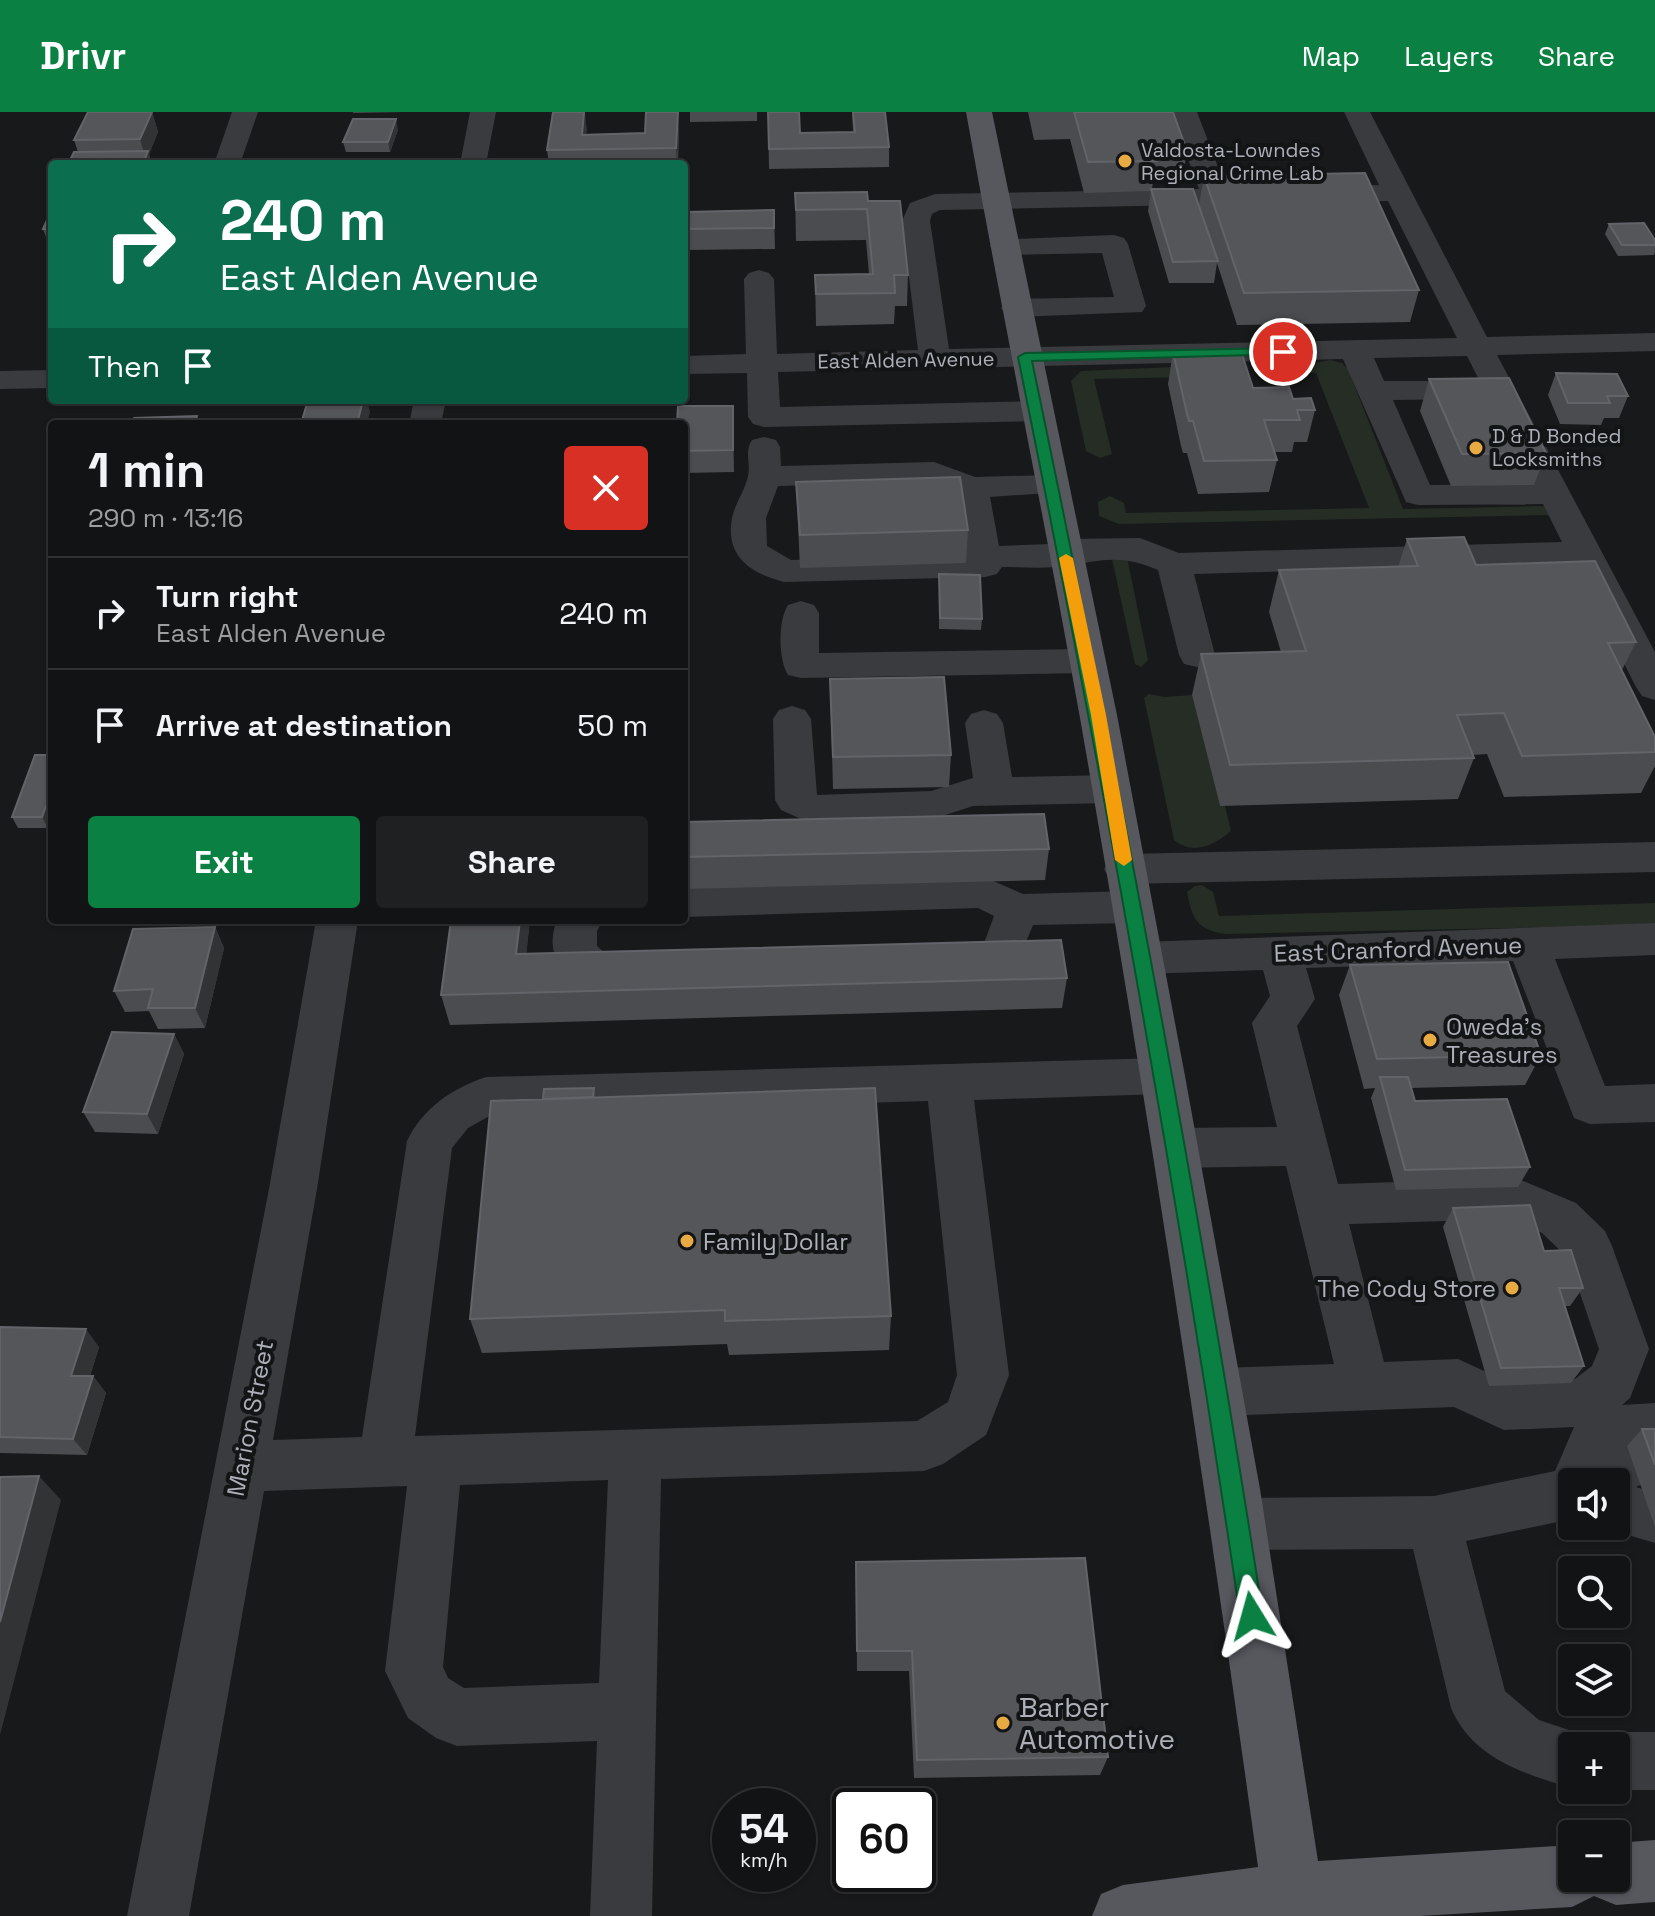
<!DOCTYPE html>
<meta charset="utf-8">
<style>
:root{--surface:#121314;--page:#1f2022;--text:#f1f3f6;--muted:#9c9ea0;--line:#313234;--accent:#0b8043}
body{margin:0;font-family:"Space Grotesk",sans-serif;background:var(--page);color:var(--text);height:100vh;display:flex;flex-direction:column;font-size:30px;white-space:nowrap}
*{box-sizing:border-box;margin:0}
p{font-size:26px;color:var(--muted)}
.icon{flex:none;width:44px;height:44px;fill:none;stroke:currentColor;stroke-width:2;stroke-linecap:round;stroke-linejoin:round}
.map{position:relative;flex:1;overflow:hidden}
.drawer{position:absolute;left:48px;top:308px;width:640px;height:504px;display:flex;flex-direction:column;background:var(--surface);border-radius:8px;box-shadow:0 2px 6px #0004,0 0 0 2px var(--line)}
.drawer>*{flex:none}
.top-card{position:absolute;left:48px;top:48px;width:640px;height:244px;border-radius:8px;box-shadow:0 2px 6px #0004,0 0 0 2px var(--line);background:#0b6e4f;color:#fff;overflow:hidden}
.fabs{position:absolute;left:1558px;top:1356px;display:grid;gap:16px}
.fabs a{display:grid;place-items:center;width:72px;height:72px;border-radius:8px;background:var(--surface);box-shadow:0 2px 6px #0004,0 0 0 2px var(--line);font-size:40px}
.speed{position:absolute;left:712px;top:1676px;display:flex;gap:16px;font-size:40px;font-weight:700;text-align:center}
.speed>*{display:grid;place-content:center;width:104px;height:104px;border-radius:50%;background:var(--surface);box-shadow:0 2px 6px #0004,0 0 0 2px var(--line);line-height:1}
.speed small{font-size:20px;font-weight:400}
.speed .limit{border:4px solid #111;border-radius:12px;background:#fff;color:#111}
.pin{position:absolute;display:grid;place-items:center;width:68px;height:68px;color:#fff;margin:-34px;border:4px solid #fff;border-radius:50%;box-shadow:0 2px 8px #0007}
.me{position:absolute;width:88px;margin:-44px;rotate:352deg;stroke-linejoin:round;filter:drop-shadow(0 0 6px #0008)}
.turn{display:flex;align-items:center;gap:28px;height:168px;padding:0 40px;font-size:36px}
.turn .icon{width:104px;height:104px;stroke-width:2.5}
.turn b{display:block;font-size:56px;line-height:68px}
.then{display:flex;align-items:center;height:76px;padding:0 40px;background:#0003;gap:16px;font-size:30px}
.round{display:grid;place-items:center;flex:none;width:84px;height:84px;border-radius:8px;background:var(--page)}
.summary{display:flex;align-items:center;justify-content:space-between;height:136px;padding:0 40px}
h1{font-size:48px;font-weight:600;line-height:60px}
.action{display:flex;gap:16px;margin-top:auto;padding:16px 40px}
.action a{flex:1;height:92px;border-radius:8px;background:var(--accent);color:#fff;font-size:32px;font-weight:600;line-height:92px;text-align:center}
.action a+a{background:var(--page);color:var(--text)}
ul{padding:0;list-style:none}
li{display:flex;align-items:center;gap:24px;height:112px;padding:0 40px;border-top:2px solid var(--line)}
li div{flex:1}
li b{display:block;font-size:30px}
li em{font-style:normal}
header{display:flex;align-items:center;gap:48px;box-sizing:border-box;height:112px;padding:0 40px;background:var(--accent);color:#fff}
header strong{font-size:38px}
nav{display:flex;gap:44px;margin-inline-start:auto;font-size:28px}
.map>svg:first-child{display:block}
.green{fill:#252d25}
.lines{fill:none;stroke-linecap:round;stroke-linejoin:round}
.minor{fill:#3a3b3f;fill-rule:evenodd}
.major{fill:#56585e;fill-rule:evenodd}
.wall{fill:#4a4c4f}
.shaded-wall{fill:#323335}
.building{fill:#55565a;stroke:#626469;stroke-width:2}
.route{fill:#0b8043;stroke:#07532c;stroke-width:2}
.slow{fill:#f59e0b}
.poi-dot{fill:#e8aa43;stroke:#131415;stroke-width:3}
.labels{text-anchor:middle;dominant-baseline:central;stroke-width:8;stroke-linejoin:round;paint-order:stroke}
.far-poi-label{font-size:20px;fill:#acb0b9;stroke:#131415;text-anchor:start}
.far-street-label{font-size:20px;fill:#acb0b9;stroke:#131415}
.street-label{font-size:24px;fill:#acb0b9;stroke:#131415}
.poi-label{font-size:24px;fill:#acb0b9;stroke:#131415;text-anchor:start}
.near-poi-label{font-size:28px;fill:#acb0b9;stroke:#131415;text-anchor:start}
</style>
<header>
<strong>Drivr</strong>
<nav><a>Map</a><a>Layers</a><a>Share</a></nav>
</header>
<div class="map">
<svg width="1655" height="1804" viewBox="0 0 1655 1804">
<rect width="100%" height="100%" fill="#18191a"/>
<path class="green" d="M1330 248 1342 251 1348 257 1403 397 1545 394 1551 403 1119 412 1099 404 1098 390 1110 384 1124 391 1126 401 1369 396 1316 261 1295 260 1292 255Z
M1220 253 1230 264 1094 267 1112 342 1100 346 1086 339 1071 269 1081 259Z
M1127 445 1148 548 1141 555 1135 552 1112 447Z
M1149 582 1165 585 1192 583 1220 694H1225L1231 719C1215 733 1193 744 1174 728L1144 586Z
M1202 773 1213 780 1219 804 1655 791V813L1226 822C1197 818 1192 807 1187 780L1195 774Z"/>
<g class="lines">
<path class="minor" d="M232 0H258L240 52H214Z
M470 0H496L486 52H460Z
M1171 0H1197L1226 76 1379 73 1344 0H1370L1487 225 1655 221V239L1497 243 1655 540V588L1642 584 1636 575 1573 451 1194 462 1215 543 1210 552 1197 555 1184 552 1179 543 1158 458C1122 442 1101 448 1066 454 1045 457 1022 455 1002 455L997 462 985 465 784 470C750 461 725 444 732 406 735 391 745 379 748 364 751 351 744 340 752 328L764 325 776 328 780 335 781 354 934 350 975 365 1051 363 1063 366 1068 373 1063 380 990 385 999 434 1051 432 1065 427 1140 426 1179 441 1562 430 1543 392 1418 393 1406 390 1343 247 778 260 780 295 1036 289 1047 292 1052 299 1047 306 1036 309 764 315 753 312 748 305 747 261 684 262V244L746 242 744 167 749 161 759 158 769 161 774 167 777 242 918 238 902 109 910 91 935 82 1199 77ZM1388 89 1457 226 949 237 930 109 932 102 940 98ZM1467 244 1532 372 1430 373 1393 288 1463 287 1474 285 1479 278 1474 271 1463 269H1384L1374 246ZM930 370 955 380 966 443 791 448 767 434 766 406 778 374Z
M1114 123 1124 126 1128 132 1146 194 1142 200 1016 205 1005 202 1001 196 1005 190 1016 187 1114 185 1102 141 1004 143 994 140 990 134 994 128Z
M52 258V276L0 277V259Z
M414 288H446L441 312H409Z
M801 489 814 493 819 501V541L1087 537 1100 540 1105 549 1100 558 1087 561 801 566 788 563C778 547 778 508 788 493Z
M792 594 805 598 811 607 817 683 931 679 973 666 965 611 971 602 984 598 997 602 1003 611 1012 665 1111 663 1125 667 1131 677 1125 687 1111 691 973 694 933 707 810 711 781 698 775 688 773 607 779 598Z
M1655 730V760L1125 772 1110 768 1104 757 1110 746 1125 742Z
M984 765 1023 782 1132 779 1147 784 1153 795 1147 806 1132 811 1033 813 1013 862C991 869 967 870 945 863L939 851 945 839 960 834H983L994 804 978 796 684 805V773Z
M316 808H358L317 1077 273 1328 362 1325 407 1029C423 996 451 977 486 965L1162 946 1178 951 1185 964 1178 977 1162 982 974 988 1009 1263 986 1323 943 1352 924 1359 661 1367 652 1804H590L597 1629 457 1634 436 1626 408 1606 385 1559 407 1374 264 1379 189 1804H127L269 1077ZM928 989 957 1263 948 1290 917 1309 415 1324 452 1036 468 1016 493 1002ZM608 1368 599 1571 464 1576 448 1566 443 1555 460 1373Z
M557 808H603L597 819V834L608 844H628L643 849 650 861 643 873C599 887 535 864 557 808Z
M1655 811V843L1555 847 1605 974 1655 972V1010L1590 1012 1574 1006 1513 849 1306 856 1315 887 1297 914 1338 1072 1516 1066 1576 1091 1605 1119 1612 1134 1649 1237 1630 1286 1622 1293 1655 1291V1359L1652 1367 1636 1375 1655 1381V1431L1598 1414H1616V1370H1572V1407L1466 1429 1505 1579 1539 1608 1593 1626 1595 1630 1616 1620H1655V1678H1612H1616V1634H1572V1676C1524 1662 1472 1646 1451 1596L1413 1437 1239 1438 1220 1431 1212 1412 1220 1393 1239 1386 1434 1384 1555 1359 1574 1315 1504 1318 1454 1295 1218 1304 1200 1297 1192 1280 1200 1263 1218 1256 1334 1252 1286 1054 1175 1056 1158 1050 1152 1036 1158 1022 1175 1016 1277 1015 1252 911 1270 884 1263 858 1142 862 1127 858 1121 846 1127 834 1142 830ZM1512 1107 1542 1121 1568 1146 1599 1237 1592 1254 1575 1267 1508 1270 1458 1247 1384 1250 1349 1112Z"/>
<path class="major" d="M966 0H992L1117 603 1185 964 1260 1377 1318 1749 1572 1733V1766H1616V1731L1655 1728V1790L1616 1793 1594 1784 1572 1795 1420 1804H1092L1101 1782 1123 1773 1258 1755C1205 1371 1147 988 1080 606 1044 404 1002 202 966 0Z"/>
</g>
<path class="wall" d="M152 0 158 20 149 42 152 52H70L69 50 78 40 74 28Z
M353 0H404L353 1Z
M553 0H585L586 22 645 21 679 15 678 52H549L547 38Z
M690 0H757V9L690 10Z
M768 0 800 21 853 20 852 0H885L889 35V55L769 57Z
M1028 0H1173L1187 39 1182 70H1153L1152 77 1199 93 1204 64 1419 178 1410 210 1237 213 1217 151 1214 171H1169L1148 99 1151 79 1084 81 1070 27 1034 28Z
M398 18 390 40H346L343 30Z
M795 81 868 89 908 163 907 194H895L894 212 816 214 815 163 869 162 866 128 796 129Z
M52 97V138H51L43 117Z
M774 98 775 137 686 138 684 117Z
M1609 112 1655 128V140L1654 143 1618 144 1605 122Z
M1173 240 1253 276 1293 287 1315 298 1307 330H1294L1292 340H1274L1277 348 1269 380 1198 382 1187 341H1183L1181 334 1168 272Z
M1556 261 1628 284 1619 306H1604L1601 313 1560 312 1548 283Z
M1429 267 1546 341 1534 373 1451 374 1420 299Z
M684 312 734 316V360L684 361Z
M796 370 968 418 966 451 800 456Z
M1407 427 1476 453 1636 530 1622 558 1655 625V654L1641 681 1504 685 1487 642 1473 643 1474 646 1458 687 1220 694 1192 583 1201 542 1281 540 1269 500 1279 458 1398 455Z
M939 462 982 507 981 518 939 517Z
M830 567 951 643 949 675 833 677Z
M52 643V704L48 716H18L12 705Z
M684 710 1049 737 1045 768 684 777Z
M451 808H530L526 842 1067 866 1062 896 450 913 441 883Z
M215 815 224 836 205 916 158 917 149 899 125 900 114 879Z
M1350 853 1541 943 1525 973 1411 976 1415 989 1530 1055 1518 1075 1396 1078 1371 986 1375 976 1364 977 1339 883Z
M174 922 184 942 158 1022 95 1020 83 1000Z
M594 976 595 985 891 1204 889 1238 729 1243 727 1232 482 1241 470 1207 543 987Z
M1453 1096 1544 1139 1583 1176 1570 1194H1565L1584 1254 1571 1271 1489 1274 1443 1115Z
M0 1215 99 1235 90 1264H93L106 1281 87 1343 0 1341Z
M1642 1317H1655V1415L1627 1334Z
M856 1450 1108 1645 1100 1663 914 1666 909 1559H857Z"/>
<path class="shaded-wall" d="M152 0 158 20 149 42 152 52H143L145 45 140 27Z
M584 0 587 17 585 38 582 23Z
M678 0 679 15 677 52 676 36Z
M396 7 398 18 390 40 388 30Z
M363 288H367L370 300 367 312H357Z
M733 294 734 316V360L733 338Z
M52 678V704L48 716 42 705Z
M520 808H530L523 873 516 842Z
M215 815 224 836 205 916 195 896Z
M174 922 184 942 158 1022 147 1002Z
M86 1217 99 1235 85 1281 71 1264Z
M93 1264 106 1281 87 1343 73 1327Z
M39 1364 61 1388 0 1623V1510Z"/>
<path class="building" d="M88 0H152L140 27 74 28Z
M553 0H584L582 23 645 21 646 0H678L676 36 547 38Z
M768 0H799L800 21 855 20 853 0H885L889 35 769 37Z
M1074 0H1173L1187 39 1154 40 1157 49 1088 50Z
M353 7H396L388 30H343Z
M148 39 143 52H77L78 50H69L74 40Z
M1365 61 1419 178 1244 181 1204 64Z
M1151 77H1193L1218 149 1173 150Z
M867 80 868 89H900L908 163H894L895 181 816 182 815 163 873 162 867 97 796 98 795 81Z
M52 97V117H43Z
M774 98V116L684 117 685 100Z
M1644 111 1655 128V133H1622L1609 112Z
M1241 239 1253 276 1289 275 1293 287 1311 286 1315 298H1297L1300 308H1264L1277 348 1204 349 1193 309H1189L1187 302 1173 240Z
M1556 261 1617 262 1628 284H1607L1610 291H1568Z
M1509 266 1546 341 1462 342 1429 267Z
M308 288H363L357 312H301Z
M678 294H733V338L684 339V312H677Z
M197 304 195 312H131L134 306Z
M960 365 968 418 800 423 796 370Z
M1464 425 1476 453 1595 449 1636 530 1608 531 1655 625V640L1522 644 1504 601 1457 603 1474 646 1230 653 1201 542 1306 539 1279 458 1418 454 1407 427Z
M939 462 980 463 982 507 940 506Z
M944 565 951 643 833 645 830 567Z
M35 643H52V678L42 705H12Z
M1044 702 1049 737 684 745V710Z
M451 808H520L516 842 1061 828 1067 866 441 883Z
M215 815 195 896H148L153 877 114 879 133 817Z
M1508 850 1541 943 1377 947 1350 853Z
M112 920 174 922 147 1002 83 1000Z
M1380 965H1408L1415 989 1507 987 1530 1055 1405 1058Z
M594 976 593 985 543 987 544 977Z
M875 976 891 1204 725 1209V1198L470 1207 491 989Z
M1530 1093 1544 1139 1571 1138 1583 1176H1559L1584 1254 1501 1256 1453 1096Z
M0 1215 86 1217 71 1264H93L73 1327 0 1325Z
M1642 1317H1655V1353Z
M39 1364 0 1510V1365Z
M1085 1446 1108 1645 917 1648 912 1539H857L856 1450Z"/>
<path class="route" d="M1283 236 1289 240 1287 242 1032 249C1119 665 1198 1083 1263 1504L1260 1512 1252 1516 1244 1512 1240 1504C1178 1082 1103 663 1018 245L1025 241Z"/>
<path class="slow" d="M1066 442 1073 446 1106 603 1132 748 1124 754 1115 748 1091 603 1059 446Z"/>
<g class="poi-dot">
<circle cx="1125" cy="49" r="8"/>
<circle cx="1476" cy="336" r="8"/>
<circle cx="1430" cy="928" r="8"/>
<circle cx="687" cy="1129" r="8"/>
<circle cx="1512" cy="1176" r="8"/>
<circle cx="1003" cy="1611" r="8"/>
</g>
<g class="labels">
<g class="far-poi-label">
<text x="1141" y="38">Valdosta-Lowndes<tspan x="1141" dy="23">Regional Crime Lab</tspan></text>
<text x="1492" y="324">D &amp; D Bonded<tspan x="1492" dy="23">Locksmiths</tspan></text>
</g>
<g class="far-street-label">
<text transform="translate(906 248) rotate(-1)">East Alden Avenue</text>
</g>
<g class="street-label">
<text transform="translate(1398 837) rotate(-2)">East Cranford Avenue</text>
<text transform="translate(250 1306) rotate(-79)">Marion Street</text>
</g>
<g class="poi-label">
<text x="1446" y="914">Oweda's<tspan x="1446" dy="28">Treasures</tspan></text>
<text x="703" y="1129">Family Dollar</text>
<text x="1496" y="1176" text-anchor="end">The Cody Store</text>
</g>
<g class="near-poi-label">
<text x="1019" y="1595">Barber<tspan x="1019" dy="32">Automotive</tspan></text>
</g>
</g>
</svg>
<div class="fabs">
<a><svg class="icon" aria-label="sound" viewBox="0 0 24 24"><path d="M4 9h4l5-4v14l-5-4H4zM17 9q2 3 0 6"/></svg></a>
<a><svg class="icon" aria-label="search" viewBox="0 0 24 24"><circle cx="10" cy="10" r="6"/><path d="M15 15l6 6"/></svg></a>
<a><svg class="icon" aria-label="layers" viewBox="0 0 24 24"><path d="M12 4l9 5-9 5-9-5zM3 14l9 5 9-5"/></svg></a>
<a>+</a>
<a>−</a>
</div>
<div class="speed"><div>54<small>km/h</small></div><div class="limit">60</div></div>
<div class="pin" style="left:1283px;top:240px;background:#d93025"><svg class="icon" aria-label="arrive" viewBox="0 0 24 24"><path d="M6 21V4h12l-3 4 3 4H6"/></svg></div>
<svg class="me" style="left:1252px;top:1504px" viewBox="-20 -20 40 40"><path d="M0-17L14 15 0 8-14 15z" fill="#0b8043" stroke="#fff" stroke-width="4"/></svg>
<div class="top-card">
<div class="turn"><svg class="icon" aria-label="right" viewBox="0 0 24 24"><path d="M7 20v-9h11M14 6l5 5-5 5"/></svg><div><b>240 m</b>East Alden Avenue</div></div>
<div class="then">Then<svg class="icon" aria-label="arrive" viewBox="0 0 24 24"><path d="M6 21V4h12l-3 4 3 4H6"/></svg></div>
</div>
<section class="drawer">
<div class="summary"><div><h1>1 min</h1><p>290 m · 13:16</p></div><a class="round" style="background:#d93025;color:#fff"><svg class="icon" aria-label="close" viewBox="0 0 24 24"><path d="M6 6l12 12M18 6L6 18"/></svg></a></div>
<ul>
<li><svg class="icon" aria-label="right" viewBox="0 0 24 24"><path d="M7 20v-9h11M14 6l5 5-5 5"/></svg><div><b>Turn right</b><p>East Alden Avenue</p></div><em>240 m</em></li>
<li><svg class="icon" aria-label="arrive" viewBox="0 0 24 24"><path d="M6 21V4h12l-3 4 3 4H6"/></svg><div><b>Arrive at destination</b></div><em>50 m</em></li>
</ul>
<div class="action"><a>Exit</a><a>Share</a></div>
</section>
</div>
